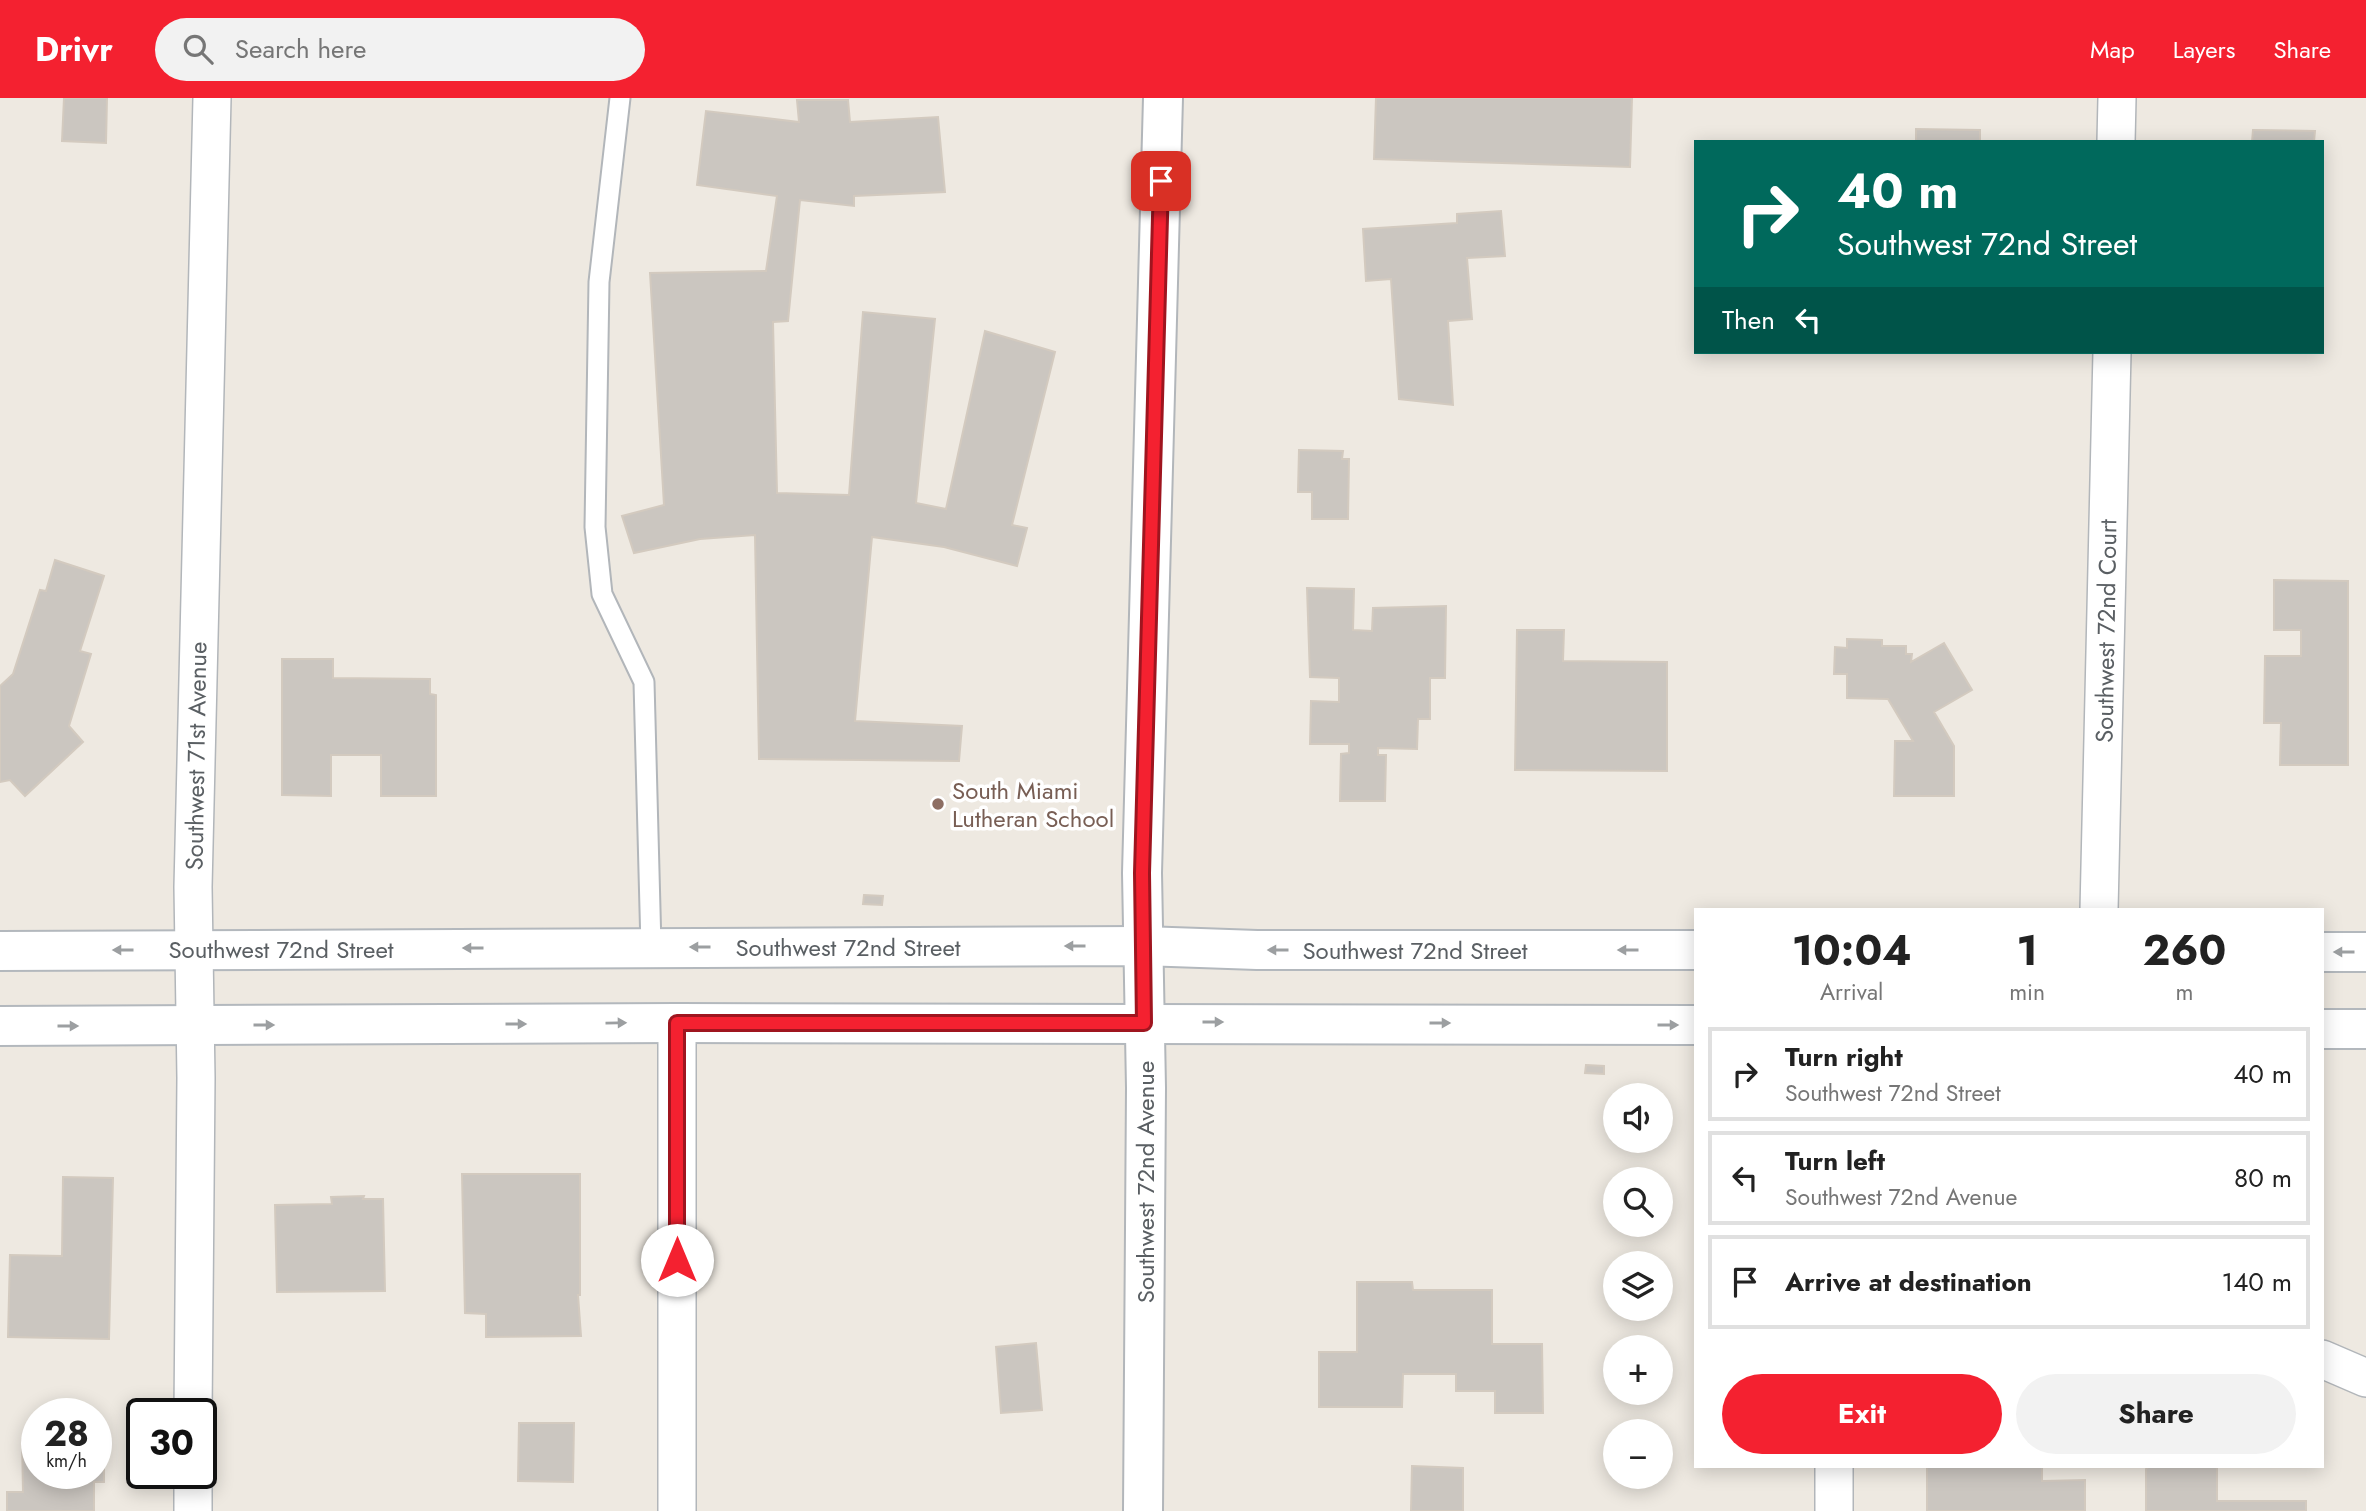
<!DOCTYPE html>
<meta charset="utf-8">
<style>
:root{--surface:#fff;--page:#f2f2f2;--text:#222;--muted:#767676;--line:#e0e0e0;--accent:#f42130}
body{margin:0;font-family:Jost,sans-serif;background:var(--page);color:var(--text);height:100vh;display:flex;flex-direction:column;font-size:26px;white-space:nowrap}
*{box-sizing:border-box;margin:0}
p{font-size:23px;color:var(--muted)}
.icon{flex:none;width:38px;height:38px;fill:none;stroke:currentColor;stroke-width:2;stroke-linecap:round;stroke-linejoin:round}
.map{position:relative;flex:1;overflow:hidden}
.drawer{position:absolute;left:1694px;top:810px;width:630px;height:560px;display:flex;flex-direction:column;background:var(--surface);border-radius:0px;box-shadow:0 4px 18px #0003}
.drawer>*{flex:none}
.banner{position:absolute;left:1694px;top:42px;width:630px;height:214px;border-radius:0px;box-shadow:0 4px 18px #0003;background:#00695c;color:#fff;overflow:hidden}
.tools{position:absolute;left:1603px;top:985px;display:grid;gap:14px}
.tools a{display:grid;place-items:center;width:70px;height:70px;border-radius:50%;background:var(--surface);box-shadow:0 4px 18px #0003;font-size:35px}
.speed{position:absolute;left:21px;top:1300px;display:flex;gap:14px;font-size:35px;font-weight:700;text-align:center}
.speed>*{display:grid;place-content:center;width:91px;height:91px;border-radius:50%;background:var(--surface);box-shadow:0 4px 18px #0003;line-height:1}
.speed small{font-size:18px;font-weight:400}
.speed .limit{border:4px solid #111;border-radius:10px;background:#fff;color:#111}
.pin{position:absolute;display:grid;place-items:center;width:60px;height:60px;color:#fff;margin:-30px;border-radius:14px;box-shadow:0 4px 10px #0006}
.me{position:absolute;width:77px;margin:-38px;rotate:0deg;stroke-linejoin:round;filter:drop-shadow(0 0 5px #0008)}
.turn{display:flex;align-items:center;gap:24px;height:147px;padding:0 28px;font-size:32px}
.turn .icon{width:91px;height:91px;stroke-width:2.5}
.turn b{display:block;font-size:49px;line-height:60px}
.then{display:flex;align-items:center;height:66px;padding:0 28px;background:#0003;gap:14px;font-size:26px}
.eta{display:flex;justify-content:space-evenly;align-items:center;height:119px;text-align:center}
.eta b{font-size:42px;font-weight:700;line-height:49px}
.action{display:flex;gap:14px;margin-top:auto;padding:14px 28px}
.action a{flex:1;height:80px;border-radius:42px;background:var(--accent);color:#fff;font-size:28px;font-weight:700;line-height:80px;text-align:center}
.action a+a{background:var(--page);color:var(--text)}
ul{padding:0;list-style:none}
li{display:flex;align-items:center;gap:21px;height:94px;margin:0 14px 10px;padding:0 14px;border:4px solid var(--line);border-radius:0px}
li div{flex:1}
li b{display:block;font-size:26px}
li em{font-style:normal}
header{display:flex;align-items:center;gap:42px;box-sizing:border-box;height:98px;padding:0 35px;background:var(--accent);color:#fff}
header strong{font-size:33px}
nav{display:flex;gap:38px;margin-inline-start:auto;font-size:24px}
.search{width:490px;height:63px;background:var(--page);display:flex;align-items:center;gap:18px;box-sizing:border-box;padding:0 24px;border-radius:38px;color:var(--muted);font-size:26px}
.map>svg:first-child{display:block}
.building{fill:#cbc6c0;stroke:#d3cabf;stroke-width:2}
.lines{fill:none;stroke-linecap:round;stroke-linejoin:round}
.service-casing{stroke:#b2b6ba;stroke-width:23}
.minor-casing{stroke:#b2b6ba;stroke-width:40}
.tertiary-casing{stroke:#b2b6ba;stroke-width:42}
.secondary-casing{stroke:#b3b8bd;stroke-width:42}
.service{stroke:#fff;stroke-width:19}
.minor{stroke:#fff;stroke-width:37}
.tertiary{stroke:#fff;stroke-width:38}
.secondary{stroke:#fff;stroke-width:38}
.oneway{fill:#9c9fa1}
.route-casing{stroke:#9f151f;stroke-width:18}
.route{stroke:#f42130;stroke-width:12}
.education-dot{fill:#8d6e63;stroke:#fff;stroke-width:2.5}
.labels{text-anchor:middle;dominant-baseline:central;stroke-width:7;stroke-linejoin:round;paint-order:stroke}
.street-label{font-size:24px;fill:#5a5f63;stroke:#fff}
.education-label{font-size:24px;fill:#785e54;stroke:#fff;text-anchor:start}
</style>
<header>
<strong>Drivr</strong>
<div class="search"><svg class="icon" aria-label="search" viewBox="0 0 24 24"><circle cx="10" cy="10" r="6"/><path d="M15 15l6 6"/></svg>Search here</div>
<nav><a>Map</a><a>Layers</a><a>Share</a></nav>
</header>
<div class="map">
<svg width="2366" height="1413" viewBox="0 0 2366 1413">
<rect width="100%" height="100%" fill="#eee9e1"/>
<path class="building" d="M64 0H107L106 45 62 43Z
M1376 0H1632L1630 69 1374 61Z
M797 2H848L850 24 938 19 945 94 854 98V108L800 102 788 223 773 224 777 395 849 397 863 214 935 221 916 405 946 411 985 233 1055 254 1012 427 1027 430 1017 468 944 449 872 439 855 623 962 628 959 663 759 661 755 437 700 441 634 455 622 418 664 407 650 175 766 173 777 98 697 87 706 13 799 24Z
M1916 31 1980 32V44H1916Z
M2253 32 2315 33 2314 44H2252Z
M1501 113 1505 158 1467 160 1472 221 1448 223 1453 307 1399 301 1391 181 1366 183 1363 131 1457 125V116Z
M1299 352 1343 353 1342 361H1349L1348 421H1312V394H1298Z
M55 462 104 478 80 553 91 556 69 628 83 644 25 698 10 682 0 684V588L13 576 40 492 46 493Z
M2274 482 2348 483V667H2280L2281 625H2264L2265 558H2301V532H2274Z
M1307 490 1354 491 1353 532 1372 533 1373 510 1446 508 1445 580H1430V621H1418L1417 651 1378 650V657H1386L1385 703H1340L1341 656 1349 655V646H1310L1311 603 1339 604V580L1310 579Z
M1517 532H1564L1563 563 1667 564V673L1515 672Z
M1847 541 1882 542V548H1906V556H1912L1911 564 1944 545 1972 592 1934 614 1954 648V698H1894L1895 643H1913L1888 601 1847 600V576H1834L1835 549 1847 550Z
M282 561H333V580L430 581V596L436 597V698H381V657H331V698L282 697Z
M864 797 883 798 882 807 863 806Z
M1586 967 1604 968V976L1585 975Z
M462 1076H580V1197H578L581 1238 486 1239V1216L465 1215Z
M63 1079 113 1080 109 1241 8 1239 10 1157 62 1158Z
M364 1098 363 1101H383L385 1193 277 1194 275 1107 332 1106 331 1099Z
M1357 1184H1412L1413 1192H1492V1246H1542L1543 1315H1495V1293H1456V1276H1403L1402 1309H1319V1254H1357Z
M1036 1245 1042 1312 1001 1315 996 1249Z
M519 1325H574L573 1384 518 1383Z
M37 1340V1376H96V1340H104V1384H94V1413H7V1394H23L22 1341Z
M1412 1368 1463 1370V1413H1411Z
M1927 1368H2042V1383L2085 1382V1413H1927Z
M2150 1368H2217V1403H2306V1413H2146V1371Z"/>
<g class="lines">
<defs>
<path id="service" d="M620 0 599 184 595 429 602 496 644 584 651 849"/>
<path id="minor" d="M2116 44 2117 0
M2099 812 2112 254
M677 925V1413
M2322 1261 2366 1280
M193 1316 196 980 193 789 212 0
M193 1413V1376
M1834 1413V1368"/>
<path id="tertiary" d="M1143 1413 1146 990 1142 775 1163 0"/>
<path id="secondary" d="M0 853 1143 848 1257 852H1696
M2322 854H2366
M0 928 677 925 1696 927
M2322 931H2366"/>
</defs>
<use href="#service" class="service-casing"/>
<use href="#minor" class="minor-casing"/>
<use href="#tertiary" class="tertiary-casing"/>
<use href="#secondary" class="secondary-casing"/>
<use href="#service" class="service"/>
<use href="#minor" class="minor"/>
<use href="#tertiary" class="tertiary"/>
<use href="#secondary" class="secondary"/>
</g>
<defs><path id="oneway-solid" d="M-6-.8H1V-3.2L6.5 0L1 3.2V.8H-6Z" transform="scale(1.75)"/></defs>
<g class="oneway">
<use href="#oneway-solid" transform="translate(1075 848) rotate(180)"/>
<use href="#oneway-solid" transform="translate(700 849) rotate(180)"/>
<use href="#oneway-solid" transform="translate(473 850) rotate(180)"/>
<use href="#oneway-solid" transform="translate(123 852) rotate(180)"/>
<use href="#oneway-solid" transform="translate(1278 852) rotate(180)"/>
<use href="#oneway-solid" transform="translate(1628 852) rotate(-180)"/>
<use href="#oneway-solid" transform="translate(2344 854) rotate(-180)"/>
<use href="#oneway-solid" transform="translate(1213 924)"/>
<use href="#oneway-solid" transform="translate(616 925) rotate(-1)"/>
<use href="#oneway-solid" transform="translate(1440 925)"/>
<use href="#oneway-solid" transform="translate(516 926)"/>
<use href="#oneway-solid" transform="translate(264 927)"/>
<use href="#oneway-solid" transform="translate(1668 927)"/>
<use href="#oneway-solid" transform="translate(68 928)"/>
</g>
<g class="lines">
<defs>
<path id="route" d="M677 1162V925H1144L1142 775 1161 83"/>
</defs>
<use href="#route" class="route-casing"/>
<use href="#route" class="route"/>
</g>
<circle class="education-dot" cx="938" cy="706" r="7"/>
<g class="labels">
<g class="street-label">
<text transform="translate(2106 533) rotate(-89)">Southwest 72nd Court</text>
<text transform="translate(196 658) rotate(-89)">Southwest 71st Avenue</text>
<text x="848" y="849">Southwest 72nd Street</text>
<text x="281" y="851">Southwest 72nd Street</text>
<text x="1415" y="852">Southwest 72nd Street</text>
<text transform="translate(1145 1084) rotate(-90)">Southwest 72nd Avenue</text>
</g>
<g class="education-label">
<text x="952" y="692">South Miami<tspan x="952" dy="28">Lutheran School</tspan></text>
</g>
</g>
</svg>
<div class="tools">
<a><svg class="icon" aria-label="sound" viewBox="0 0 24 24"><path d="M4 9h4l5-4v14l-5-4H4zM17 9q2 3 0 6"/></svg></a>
<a><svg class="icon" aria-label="search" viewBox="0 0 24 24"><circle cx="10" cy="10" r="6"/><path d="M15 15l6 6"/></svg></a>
<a><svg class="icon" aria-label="layers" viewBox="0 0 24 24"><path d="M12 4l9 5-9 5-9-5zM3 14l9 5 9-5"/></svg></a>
<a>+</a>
<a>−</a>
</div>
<div class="speed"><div>28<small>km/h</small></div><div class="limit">30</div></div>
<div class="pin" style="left:1161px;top:83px;background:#d93025"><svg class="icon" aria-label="arrive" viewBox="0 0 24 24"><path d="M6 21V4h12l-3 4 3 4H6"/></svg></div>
<svg class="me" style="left:677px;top:1162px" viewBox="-20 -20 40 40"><circle r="19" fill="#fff"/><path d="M0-13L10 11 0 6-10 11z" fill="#f42130"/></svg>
<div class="banner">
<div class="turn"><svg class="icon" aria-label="right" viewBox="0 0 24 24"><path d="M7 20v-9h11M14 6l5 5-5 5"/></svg><div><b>40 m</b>Southwest 72nd Street</div></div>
<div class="then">Then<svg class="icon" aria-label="left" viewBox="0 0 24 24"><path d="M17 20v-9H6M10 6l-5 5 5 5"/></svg></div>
</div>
<section class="drawer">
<div class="eta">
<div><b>10:04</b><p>Arrival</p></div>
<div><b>1</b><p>min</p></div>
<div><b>260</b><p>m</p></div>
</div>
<ul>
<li><svg class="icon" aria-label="right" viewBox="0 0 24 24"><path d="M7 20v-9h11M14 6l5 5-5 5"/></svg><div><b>Turn right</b><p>Southwest 72nd Street</p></div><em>40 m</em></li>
<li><svg class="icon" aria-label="left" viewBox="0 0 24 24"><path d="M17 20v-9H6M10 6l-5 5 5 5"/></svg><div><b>Turn left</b><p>Southwest 72nd Avenue</p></div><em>80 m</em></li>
<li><svg class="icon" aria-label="arrive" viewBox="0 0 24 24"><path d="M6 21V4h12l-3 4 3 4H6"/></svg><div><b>Arrive at destination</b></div><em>140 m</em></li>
</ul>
<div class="action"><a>Exit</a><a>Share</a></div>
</section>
</div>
